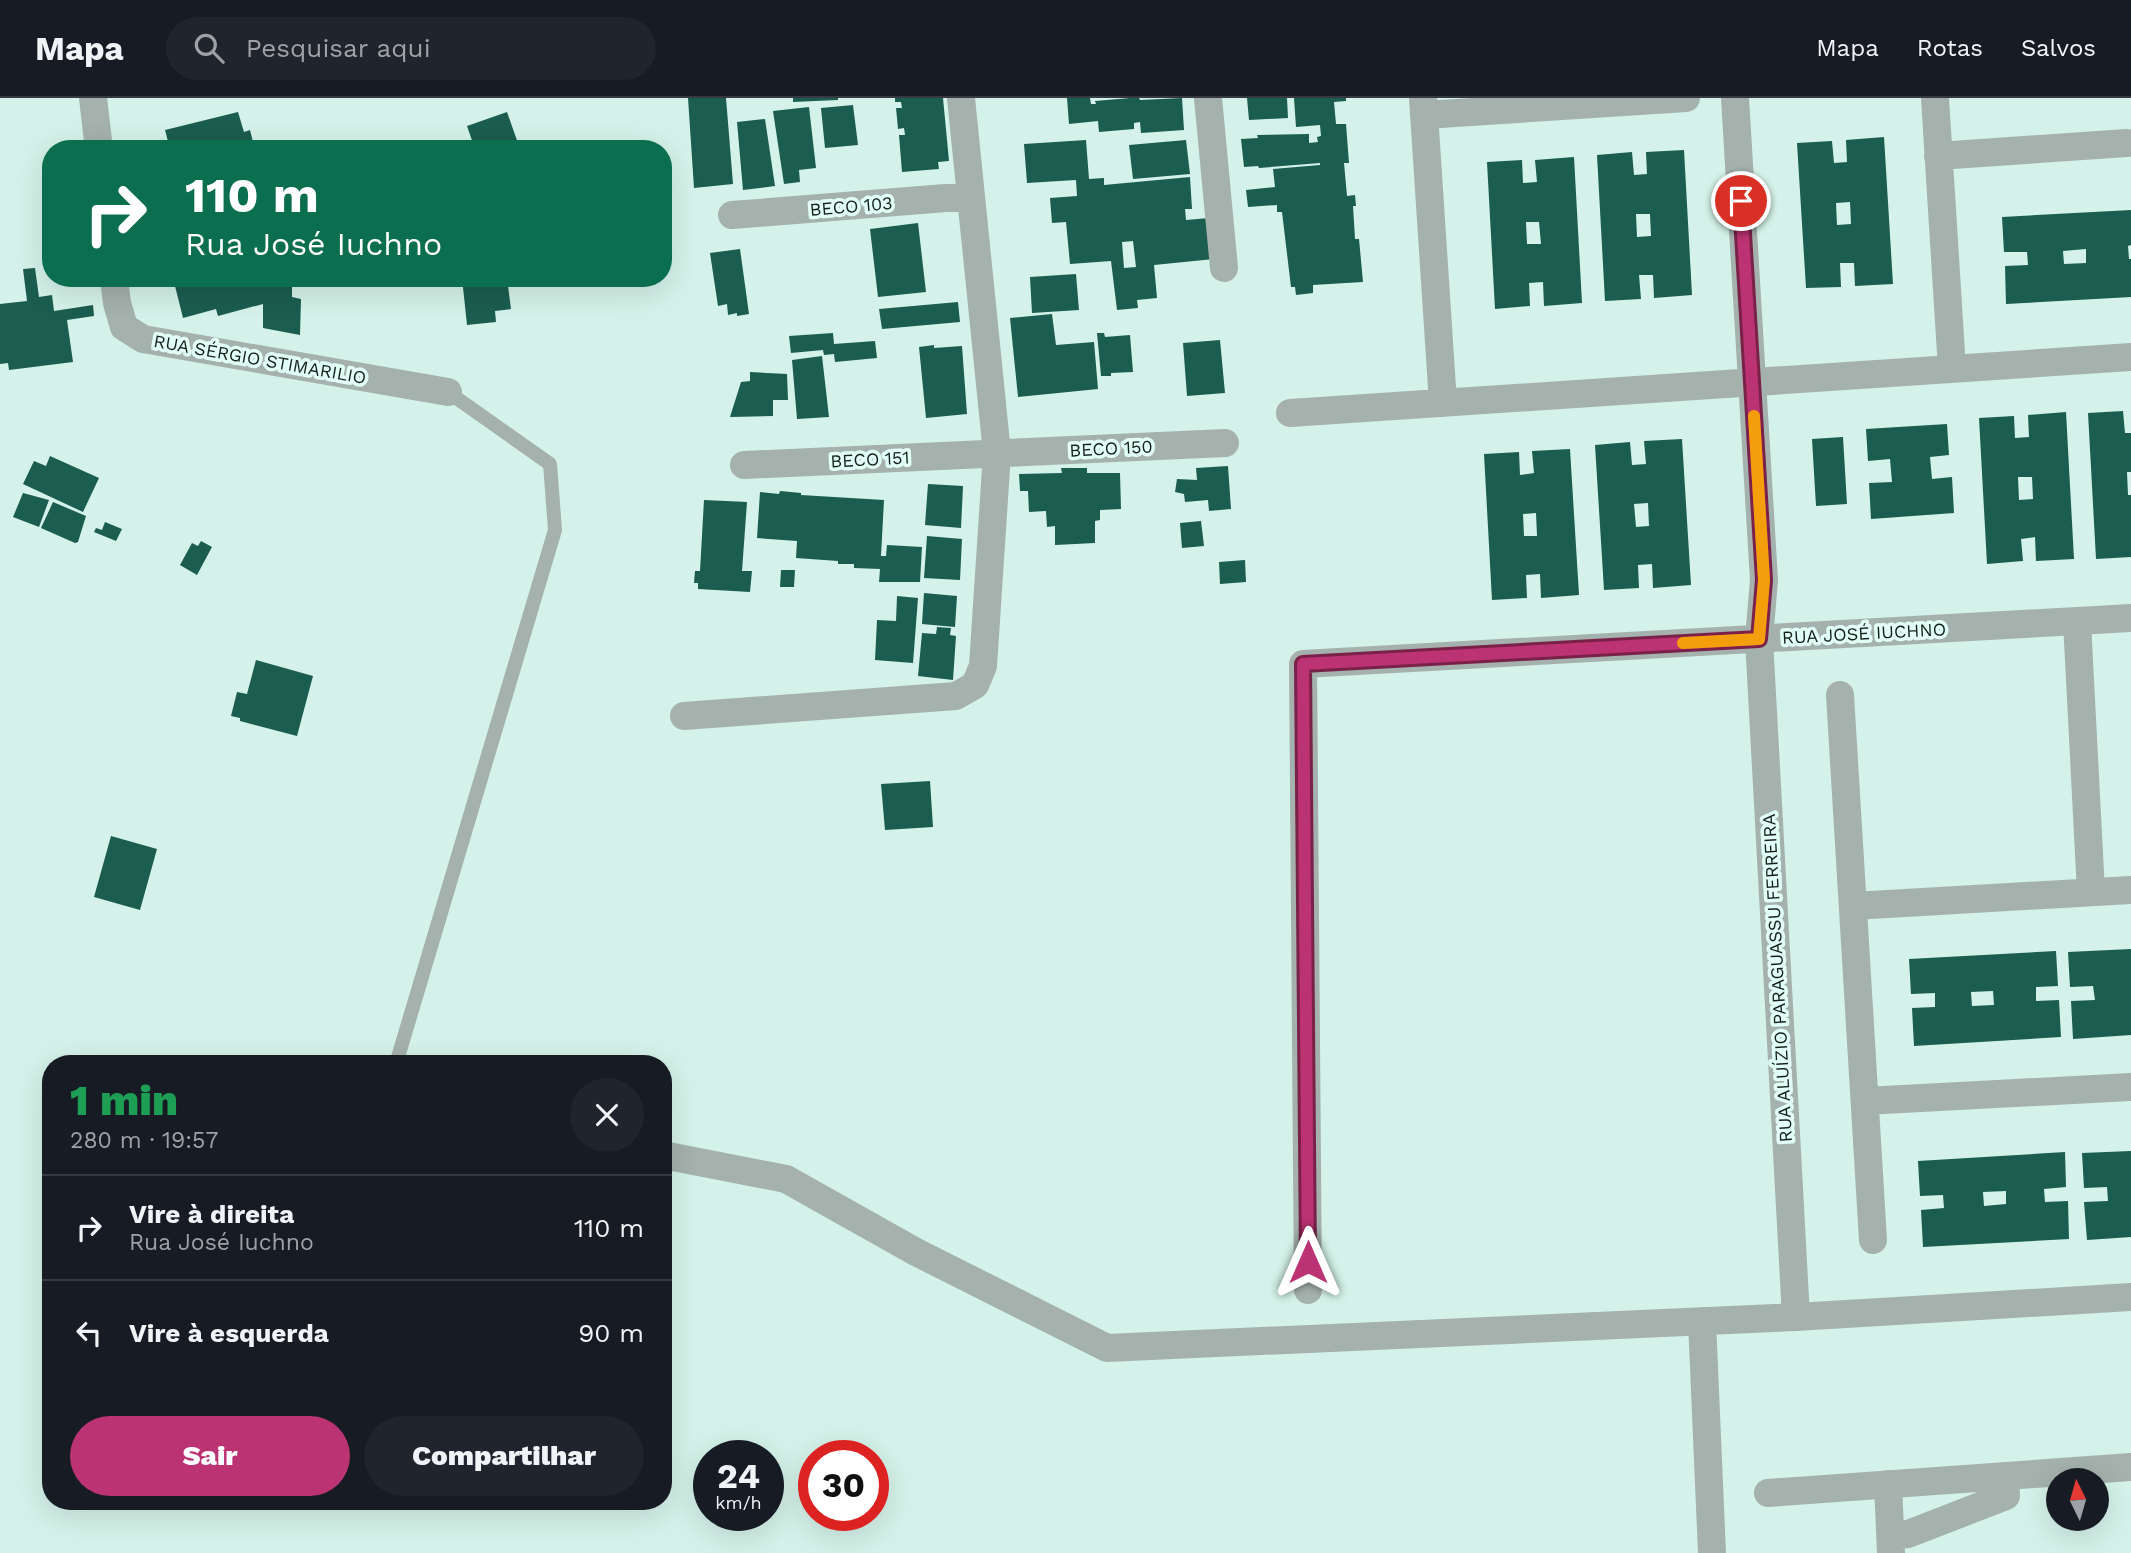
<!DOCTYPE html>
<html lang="pt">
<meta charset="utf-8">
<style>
:root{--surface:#171b24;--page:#20242c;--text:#f1f3f6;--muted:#9ea1a6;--line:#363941;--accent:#bb3372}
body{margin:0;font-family:"Work Sans",sans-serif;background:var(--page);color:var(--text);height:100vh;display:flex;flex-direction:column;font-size:26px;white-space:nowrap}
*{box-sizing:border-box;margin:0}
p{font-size:23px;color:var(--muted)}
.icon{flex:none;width:38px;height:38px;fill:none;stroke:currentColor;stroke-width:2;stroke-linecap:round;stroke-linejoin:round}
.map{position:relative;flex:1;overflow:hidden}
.details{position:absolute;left:42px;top:957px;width:630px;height:455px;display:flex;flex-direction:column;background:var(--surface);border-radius:28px;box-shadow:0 7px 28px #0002}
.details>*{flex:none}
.hud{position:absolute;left:42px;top:42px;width:630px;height:147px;border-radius:28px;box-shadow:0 7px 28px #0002;background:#0b6e4f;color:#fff;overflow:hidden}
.needle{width:46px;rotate:355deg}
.tools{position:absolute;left:2046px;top:1370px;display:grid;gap:14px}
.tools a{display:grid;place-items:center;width:63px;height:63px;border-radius:50%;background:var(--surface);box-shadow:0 7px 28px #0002;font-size:35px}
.speed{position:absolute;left:693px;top:1342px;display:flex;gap:14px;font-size:35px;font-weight:700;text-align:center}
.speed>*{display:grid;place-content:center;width:91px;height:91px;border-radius:50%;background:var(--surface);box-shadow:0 7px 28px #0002;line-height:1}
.speed small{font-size:18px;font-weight:400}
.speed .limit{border:10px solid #d22;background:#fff;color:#111}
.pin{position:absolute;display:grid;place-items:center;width:60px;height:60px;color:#fff;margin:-30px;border:4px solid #fff;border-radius:50%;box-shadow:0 2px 7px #0007}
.me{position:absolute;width:77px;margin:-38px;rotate:0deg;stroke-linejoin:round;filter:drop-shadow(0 0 5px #0008)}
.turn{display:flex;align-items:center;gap:24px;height:147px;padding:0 28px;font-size:32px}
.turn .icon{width:91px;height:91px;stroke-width:2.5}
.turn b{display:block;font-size:49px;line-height:60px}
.round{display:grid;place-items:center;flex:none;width:74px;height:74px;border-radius:37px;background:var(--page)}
.overview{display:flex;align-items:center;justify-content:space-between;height:119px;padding:0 28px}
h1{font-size:42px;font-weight:800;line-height:52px;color:#1e9e55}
.primary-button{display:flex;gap:14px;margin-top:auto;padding:14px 28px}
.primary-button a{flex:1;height:80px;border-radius:42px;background:var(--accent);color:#fff;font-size:28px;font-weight:800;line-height:80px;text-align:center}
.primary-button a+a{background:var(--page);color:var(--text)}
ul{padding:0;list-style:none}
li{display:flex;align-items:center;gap:21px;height:105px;padding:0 28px;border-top:2px solid var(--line)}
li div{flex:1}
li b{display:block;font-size:26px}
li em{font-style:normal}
header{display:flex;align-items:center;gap:42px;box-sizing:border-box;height:98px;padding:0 35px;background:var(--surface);border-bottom:2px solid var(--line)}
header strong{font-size:33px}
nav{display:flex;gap:38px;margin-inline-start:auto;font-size:24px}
.search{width:490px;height:63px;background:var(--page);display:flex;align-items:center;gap:18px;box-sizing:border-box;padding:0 24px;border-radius:38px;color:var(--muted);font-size:26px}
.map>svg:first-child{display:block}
.building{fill:#1b5d4f;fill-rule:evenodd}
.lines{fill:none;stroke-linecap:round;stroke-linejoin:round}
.lane{stroke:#a4b1ad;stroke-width:14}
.street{stroke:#a4b1ad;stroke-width:28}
.route-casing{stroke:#7a214a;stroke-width:18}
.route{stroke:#bb3372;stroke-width:12}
.slow{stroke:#f59e0b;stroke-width:12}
.labels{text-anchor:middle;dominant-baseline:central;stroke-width:7;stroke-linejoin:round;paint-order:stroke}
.street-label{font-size:18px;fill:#15201d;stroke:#e1fff6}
</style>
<header>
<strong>Mapa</strong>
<div class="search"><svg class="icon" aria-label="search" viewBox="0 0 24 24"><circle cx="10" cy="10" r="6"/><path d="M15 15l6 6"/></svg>Pesquisar aqui</div>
<nav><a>Mapa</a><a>Rotas</a><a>Salvos</a></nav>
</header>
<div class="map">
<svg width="2131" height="1455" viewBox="0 0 2131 1455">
<rect width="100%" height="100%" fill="#d4f2e9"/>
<path class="building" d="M688 0H726L733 86 694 90Z
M793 0H838V2L793 4Z
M895 0H943L949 63 938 64 939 71 902 74 899 37H905L904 30 898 31 896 10H902L901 4H895Z
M1067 0H1090L1091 6H1096L1095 3 1130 0H1139L1140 2 1182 0 1184 32 1141 35 1140 24 1134 25V31L1099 34 1098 23 1069 26Z
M1247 0H1287L1288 20 1249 22Z
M1294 0H1346V3L1334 4 1336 26H1346L1349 65H1344L1347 98 1355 97 1356 108H1353L1355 141H1359L1363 184 1313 187V195L1296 197 1295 189H1291L1282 114H1277V107L1248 109 1246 92 1275 89 1273 71 1320 67V65L1259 70 1258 68 1244 69 1241 41 1258 40 1257 37 1309 36V45L1318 44 1317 39 1321 38 1320 27 1296 29Z
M853 7 858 47 825 50 821 10Z
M809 9 816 70 799 72 800 84 784 86 773 13Z
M238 14 244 34 250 32 254 48 247 51H170L165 32Z
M507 14 520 51H475L467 28Z
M765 21 775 88 743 92 737 24Z
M1884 39 1893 186 1855 188 1854 165H1840L1841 189 1806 190 1797 45 1832 43 1834 65 1847 64 1846 42ZM1850 104 1851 126 1837 127 1836 105Z
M1086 42 1089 81 1104 80V87L1190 79 1192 111H1185L1186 122 1209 120 1214 161 1154 167 1157 200 1137 202 1138 210 1117 212 1111 163 1070 166 1066 124 1052 125 1050 100 1077 98 1076 82 1027 85 1024 46ZM1133 143 1136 169 1124 170 1122 144Z
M1186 42 1190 76 1133 81 1129 47Z
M1684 52 1692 197 1654 200 1653 177H1639L1641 201 1605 203 1597 57 1632 54 1634 77 1647 76 1646 54ZM1636 116H1650L1651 138 1637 139Z
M1574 59 1582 205 1544 208 1543 184 1529 185 1530 208 1495 211 1487 64 1522 62 1523 85 1537 84 1535 62ZM1526 124H1539L1541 146H1527Z
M2131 112V147L2128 148 2129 161H2131V199L2006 206 2005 168 2028 167 2027 154H2004L2002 119ZM2086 151V165L2064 166 2063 153Z
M918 125 926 194 878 199 870 131Z
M740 151 749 216 737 218V215L728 217 727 206 718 208 710 155Z
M35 170 39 199 52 197 54 213 93 207 94 218 67 222 73 264 9 272 8 265 0 266V206L27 203 23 171Z
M1076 176 1079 212 1032 215 1030 179Z
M191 180H292V199L301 201 300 237 263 230V206L218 218 216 211 183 220 174 184Z
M462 180H507L511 211 495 213 496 224 467 227Z
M958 204 960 224 882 231 879 211Z
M1052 216 1056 247 1094 244 1098 291 1018 299 1010 220Z
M833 235 834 246 875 243 877 260 835 264 834 256 824 257 823 252 791 255 789 238Z
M1097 235H1104L1105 239 1130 237 1133 274 1111 275V278H1101Z
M1220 242 1225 295 1187 298 1183 245Z
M934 247V250L962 248 967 316 926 320 919 249Z
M822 258 829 319 797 321 792 262Z
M750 274 787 276 788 302H773V318L730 319 741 284 750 283Z
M2123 313 2125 335H2131V374H2127L2128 397H2131V459L2096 461 2088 315Z
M2066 314 2074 461 2036 463 2035 439 2021 441 2023 463 1987 466 1979 320 2014 318 2015 340 2029 339 2028 317ZM2018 379H2032L2033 401 2019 402Z
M1947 326 1949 357 1930 359 1932 381 1952 379 1954 415 1871 421 1869 385 1892 384 1890 361 1868 363 1866 331Z
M1843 339 1847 406 1816 408 1812 341Z
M1682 341 1691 487 1653 490 1652 466 1638 467 1639 490 1604 492 1595 347 1630 344 1632 367 1646 366 1644 343ZM1648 405 1649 428 1636 429 1634 406Z
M1570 351 1579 497 1541 500 1540 476 1526 477 1527 500 1492 502 1484 356 1519 354 1520 377 1534 375 1532 353ZM1536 415 1537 438H1524L1523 416Z
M50 358 99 380 83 414 23 386 34 363 46 368Z
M1228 368 1231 411 1209 413 1208 402 1185 404 1184 396 1175 394 1177 381 1197 382 1196 370Z
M1061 370H1087V375H1120L1121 411 1100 412V422L1095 423V445L1055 447V428L1047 429 1046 413 1029 414 1028 393H1020L1019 376 1062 375Z
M928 386 963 388 961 430 925 427Z
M780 393 801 395V397L884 402 881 458H886L887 447 922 449 920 484H879L880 471 854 470V466H838V463L796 460 797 443 757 440 760 394 779 396Z
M23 395 49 402 39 429 13 419Z
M704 402 747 404 742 473H752L750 494 698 491V485H694L695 473H700Z
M53 404 86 418 78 444 75 445 41 430Z
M1201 423 1204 448 1182 450 1180 425Z
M105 424 122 431 116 443 94 434 96 430 102 432Z
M927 438 962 441 960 482 924 480Z
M201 443 212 449 197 477 180 467 192 445 198 448Z
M1245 462 1246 484 1220 486 1219 464Z
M781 472H795L794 489H780Z
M924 495 957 498 955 529 922 526Z
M897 498 918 500 913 565 875 562 877 522 896 523Z
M937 529 951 530 950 537 956 538 953 582 918 578 922 535 936 536Z
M256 562 313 578 297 638 240 623V620L231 618 237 594 247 596Z
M930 683 933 729 885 732 881 686Z
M111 738 157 751 140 812 94 799Z
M2131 851V937L2073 941 2071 903 2095 902 2093 888 2070 889 2068 854Z
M2056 853 2058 888 2036 889V903L2059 902 2061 939 1914 948 1912 910 1935 909V895L1911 896 1909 861ZM1993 893 1994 907 1972 908 1971 894Z
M2131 1053V1139L2087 1142 2084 1104 2108 1103 2107 1089 2084 1090 2082 1055Z
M2065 1054 2066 1089 2044 1091 2045 1104 2068 1103 2069 1141 1923 1149 1921 1112 1944 1110 1943 1097 1920 1098 1918 1063ZM2006 1093V1106L1984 1108 1983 1094Z"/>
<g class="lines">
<path class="lane" d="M396 966 555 432 550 366 448 294"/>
<path class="street" d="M93 0 99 51
M1208 0 1224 170
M1423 0 1443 305
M1735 0 1764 482 1759 541 1796 1219
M1935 0 1952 271
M1425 17 1686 0
M1938 58 2127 45
M732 117 971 98
M114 180 117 205 124 229 143 241 448 294
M1290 315 2131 259
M744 367 1225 345
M2077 524 2091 794
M1840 597 1873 1142
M684 618 956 598 975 587 983 568 997 355 961 0
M1853 808 2131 792
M1865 1003 2131 989
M663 1057 786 1081 916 1154 1107 1250 1796 1219 2131 1199
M1308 1192 1303 566 2131 520
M1702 1223 1712 1455
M1888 1386 1891 1455
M1768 1395 2131 1369
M1891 1438 1908 1436 2006 1398 2005 1378"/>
</g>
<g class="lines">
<defs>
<path id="route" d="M1308 1164 1303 566 1759 541 1764 482 1741 103"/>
</defs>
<use href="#route" class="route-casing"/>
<use href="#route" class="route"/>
<path class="slow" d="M1683 545 1759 541 1764 482 1754 318"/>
</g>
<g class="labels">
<g class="street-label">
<text transform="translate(851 108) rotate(-5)">BECO 103</text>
<text transform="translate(260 261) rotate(10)">RUA SÉRGIO STIMARILIO</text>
<text transform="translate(1111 350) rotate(-3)">BECO 150</text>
<text transform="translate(870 361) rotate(-3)">BECO 151</text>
<text transform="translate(1864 535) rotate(-3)">RUA JOSÉ IUCHNO</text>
<text transform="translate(1777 880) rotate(-93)">RUA ALUÍZIO PARAGUASSU FERREIRA</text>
</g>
</g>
</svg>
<div class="tools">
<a><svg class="needle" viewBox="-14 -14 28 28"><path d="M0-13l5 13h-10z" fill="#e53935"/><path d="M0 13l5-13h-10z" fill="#9ea1a6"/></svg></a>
</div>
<div class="speed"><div>24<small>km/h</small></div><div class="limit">30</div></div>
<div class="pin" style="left:1741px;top:103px;background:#d93025"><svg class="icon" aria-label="arrive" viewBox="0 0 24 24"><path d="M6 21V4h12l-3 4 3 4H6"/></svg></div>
<svg class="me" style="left:1308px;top:1164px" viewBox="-20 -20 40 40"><path d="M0-17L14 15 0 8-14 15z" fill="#bb3372" stroke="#fff" stroke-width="4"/></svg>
<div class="hud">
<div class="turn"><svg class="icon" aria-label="right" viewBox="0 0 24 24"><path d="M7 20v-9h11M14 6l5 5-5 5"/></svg><div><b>110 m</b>Rua José Iuchno</div></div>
</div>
<section class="details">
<div class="overview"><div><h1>1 min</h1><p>280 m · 19:57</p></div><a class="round"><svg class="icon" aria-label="close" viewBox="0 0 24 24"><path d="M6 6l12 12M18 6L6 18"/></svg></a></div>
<ul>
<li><svg class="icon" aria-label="right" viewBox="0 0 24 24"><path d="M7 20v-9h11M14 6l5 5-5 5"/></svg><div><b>Vire à direita</b><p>Rua José Iuchno</p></div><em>110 m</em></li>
<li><svg class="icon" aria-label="left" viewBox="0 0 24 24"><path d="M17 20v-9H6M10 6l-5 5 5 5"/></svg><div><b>Vire à esquerda</b></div><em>90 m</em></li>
</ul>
<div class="primary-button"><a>Sair</a><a>Compartilhar</a></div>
</section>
</div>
